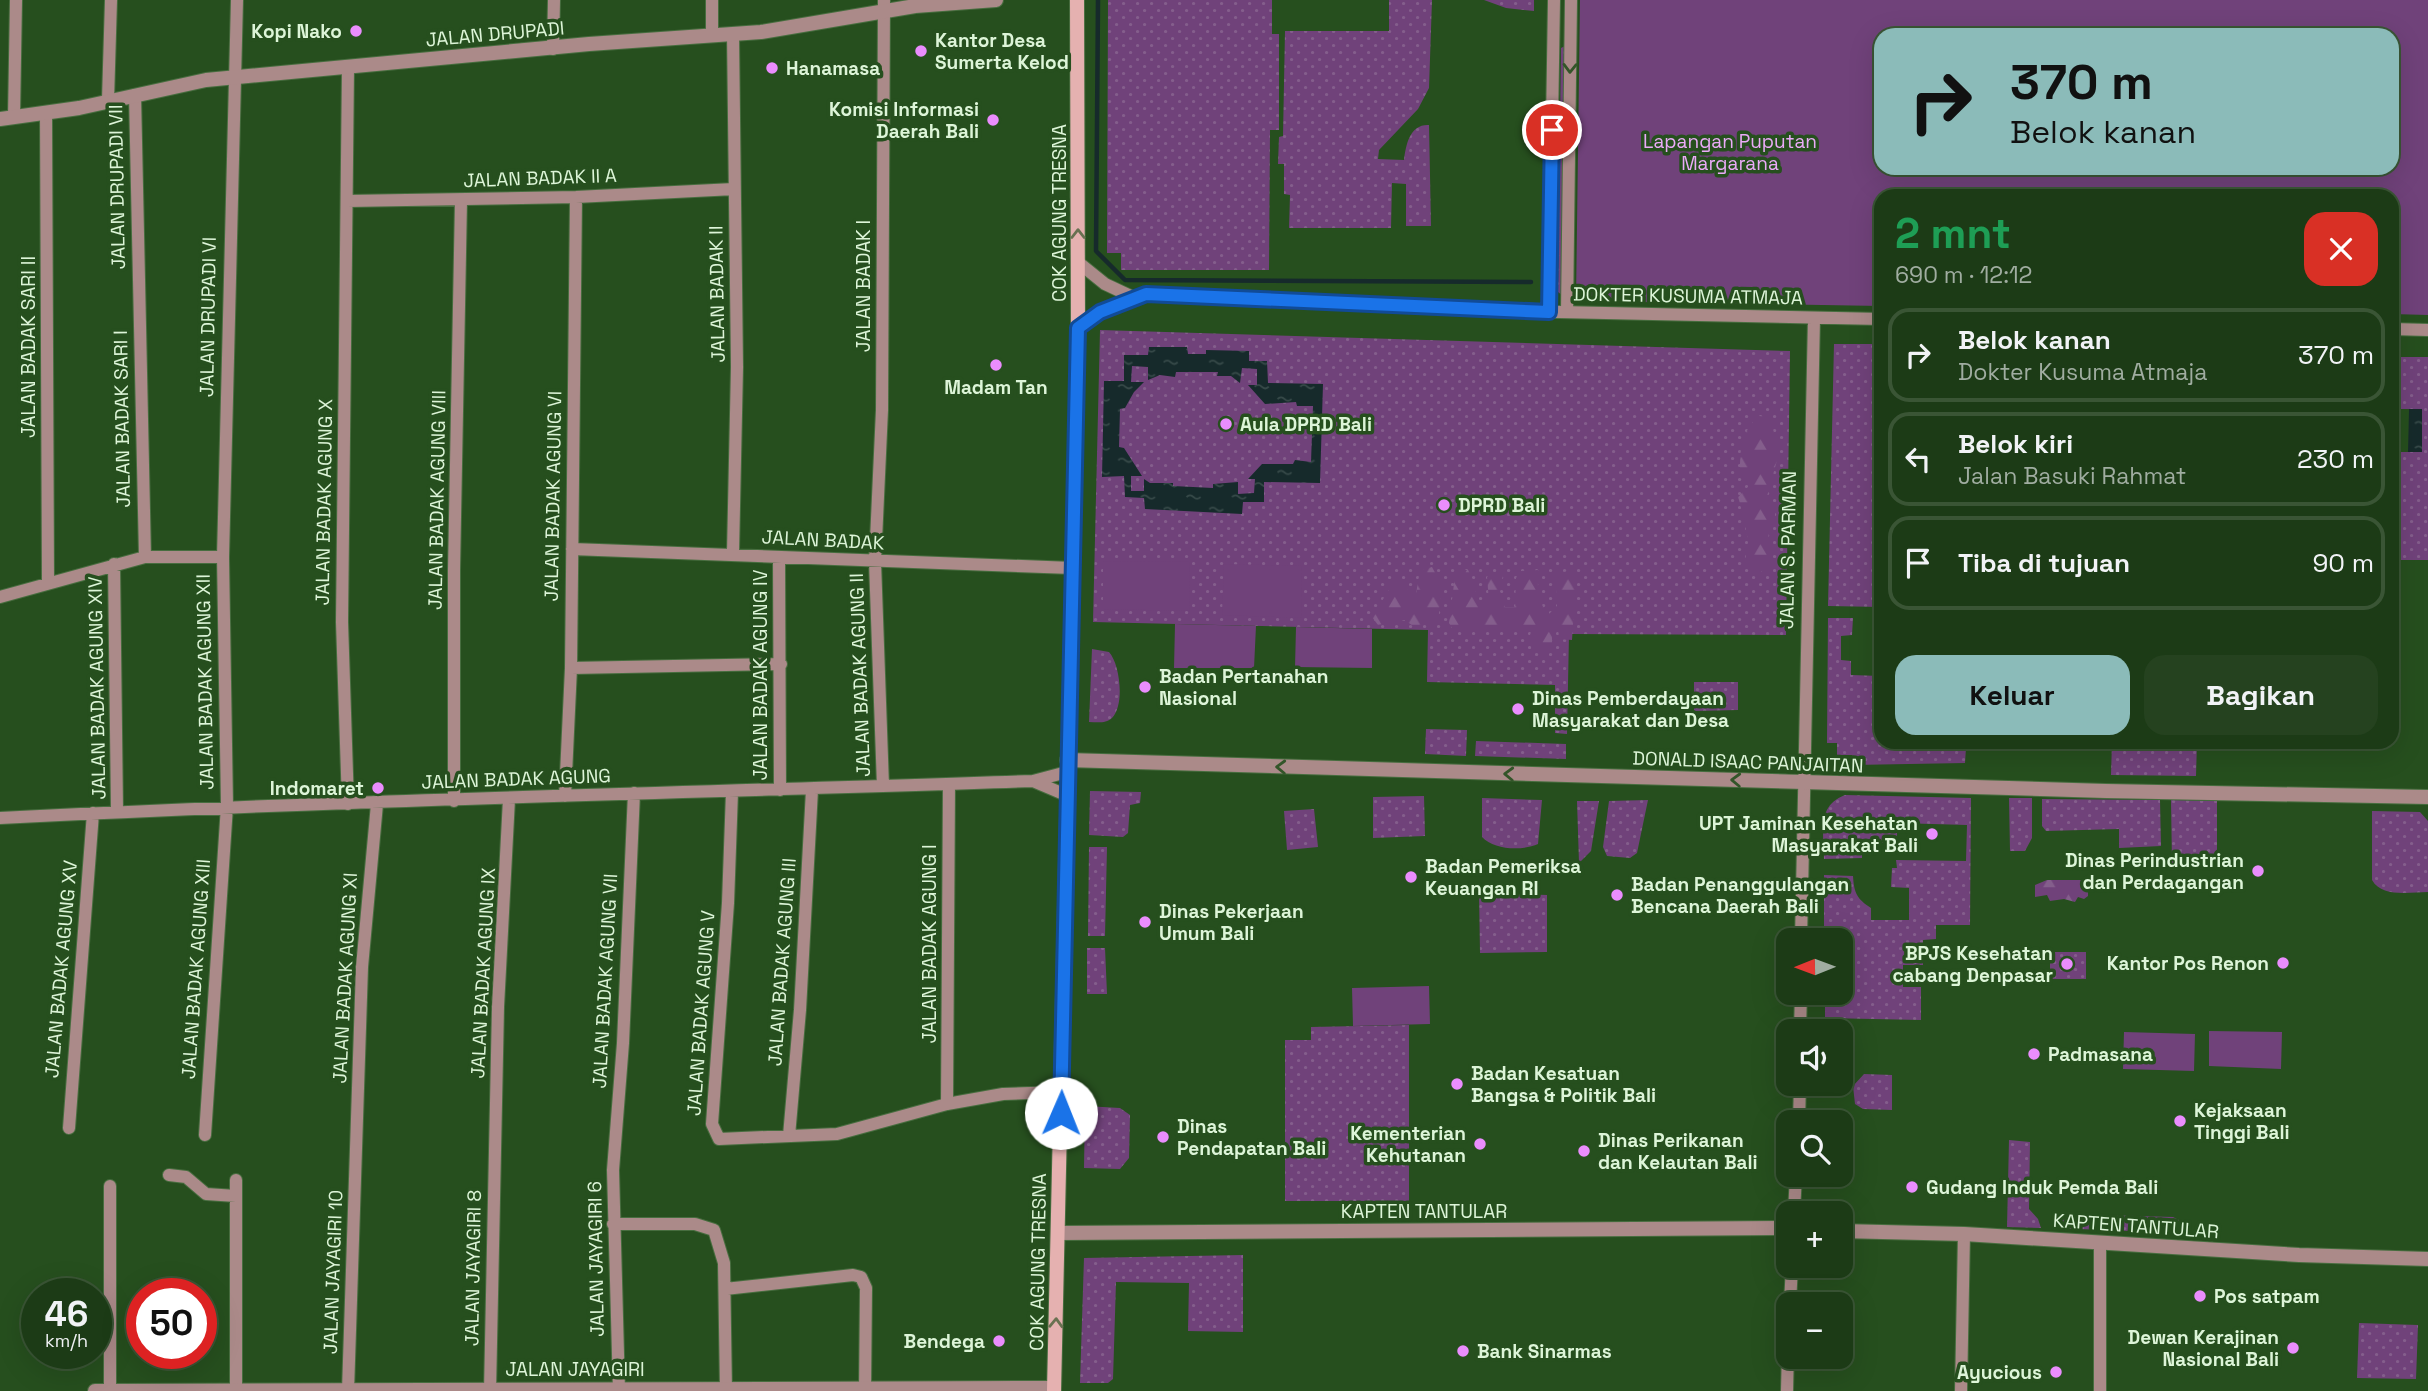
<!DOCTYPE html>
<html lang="id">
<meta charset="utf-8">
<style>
:root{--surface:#1c3b16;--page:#25421f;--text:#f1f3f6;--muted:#a0ada1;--line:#3a5535;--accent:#8bbbb9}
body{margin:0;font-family:"Space Grotesk",sans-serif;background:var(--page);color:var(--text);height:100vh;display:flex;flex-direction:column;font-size:26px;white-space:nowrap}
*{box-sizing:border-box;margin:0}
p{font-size:23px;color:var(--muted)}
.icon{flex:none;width:38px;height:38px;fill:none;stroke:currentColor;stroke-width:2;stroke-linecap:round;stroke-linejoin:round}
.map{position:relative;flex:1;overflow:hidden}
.details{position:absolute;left:1874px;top:189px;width:525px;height:560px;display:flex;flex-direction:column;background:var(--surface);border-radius:21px;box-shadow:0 7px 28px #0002,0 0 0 2px var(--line)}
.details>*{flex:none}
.banner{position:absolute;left:1874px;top:28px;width:525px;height:147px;border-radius:21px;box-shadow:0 7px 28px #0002,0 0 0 2px var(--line);background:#8bbbb9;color:#111;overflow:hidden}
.needle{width:46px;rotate:269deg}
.buttons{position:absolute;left:1776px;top:928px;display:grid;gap:14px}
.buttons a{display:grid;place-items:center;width:77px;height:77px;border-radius:14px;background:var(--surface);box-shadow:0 7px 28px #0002,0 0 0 2px var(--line);font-size:35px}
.speed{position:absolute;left:21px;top:1278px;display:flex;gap:14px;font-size:35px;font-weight:700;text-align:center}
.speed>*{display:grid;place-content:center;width:91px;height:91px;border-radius:50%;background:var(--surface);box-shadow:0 7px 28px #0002,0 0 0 2px var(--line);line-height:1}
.speed small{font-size:18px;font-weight:400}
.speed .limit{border:10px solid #d22;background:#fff;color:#111}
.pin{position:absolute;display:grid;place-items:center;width:60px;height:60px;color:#fff;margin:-30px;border:4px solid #fff;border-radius:50%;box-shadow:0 2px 7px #0007}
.me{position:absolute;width:77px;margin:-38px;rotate:1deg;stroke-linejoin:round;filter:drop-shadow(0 0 5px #0008)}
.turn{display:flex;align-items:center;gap:24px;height:147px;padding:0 21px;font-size:32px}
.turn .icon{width:91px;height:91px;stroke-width:2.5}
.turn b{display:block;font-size:49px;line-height:60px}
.round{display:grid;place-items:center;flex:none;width:74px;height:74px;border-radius:21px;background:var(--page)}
.summary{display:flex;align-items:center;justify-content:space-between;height:119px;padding:0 21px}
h1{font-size:42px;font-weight:800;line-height:52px;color:#1e9e55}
.action{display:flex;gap:14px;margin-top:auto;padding:14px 21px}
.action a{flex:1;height:80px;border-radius:21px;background:var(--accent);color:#111;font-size:28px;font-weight:800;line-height:80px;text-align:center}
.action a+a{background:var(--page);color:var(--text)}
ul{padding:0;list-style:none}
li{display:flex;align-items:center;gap:21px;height:94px;margin:0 14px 10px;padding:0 7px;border:4px solid var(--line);border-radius:21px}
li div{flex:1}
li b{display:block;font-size:26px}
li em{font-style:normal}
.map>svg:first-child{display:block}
.grass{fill:url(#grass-dots)}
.forest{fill:url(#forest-firs)}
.park{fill:#70427a;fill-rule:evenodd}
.water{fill:url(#water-ripples);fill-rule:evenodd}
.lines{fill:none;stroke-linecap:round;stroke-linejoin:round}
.stream{stroke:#162a2b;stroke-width:4.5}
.minor-casing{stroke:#476d3f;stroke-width:14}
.tertiary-casing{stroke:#476d3f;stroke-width:16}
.secondary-casing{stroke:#476d3f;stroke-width:16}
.minor{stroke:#ab8a89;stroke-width:12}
.tertiary{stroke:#ab8a89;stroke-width:14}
.secondary{stroke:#e5b1b0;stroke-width:14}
.oneway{stroke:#335529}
.oneway2{stroke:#697151}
.route-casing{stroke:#114b97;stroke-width:18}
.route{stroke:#1a73e8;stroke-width:12}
.poi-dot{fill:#ea8dfd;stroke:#264f1e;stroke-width:2.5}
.labels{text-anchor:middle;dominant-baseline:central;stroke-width:7;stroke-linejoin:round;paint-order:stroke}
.poi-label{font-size:19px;font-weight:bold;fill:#ddf5d8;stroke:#264f1e;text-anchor:start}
.street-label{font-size:19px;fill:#ddf5d8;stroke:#264f1e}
.park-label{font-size:19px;fill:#ebabf8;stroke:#264f1e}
</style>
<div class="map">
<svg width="2428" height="1391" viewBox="0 0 2428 1391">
<defs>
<pattern id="grass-dots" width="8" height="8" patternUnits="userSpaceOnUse" patternTransform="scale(1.75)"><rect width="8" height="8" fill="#70427a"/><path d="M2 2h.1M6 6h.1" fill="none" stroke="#845e8c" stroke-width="1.8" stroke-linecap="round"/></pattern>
<pattern id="forest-firs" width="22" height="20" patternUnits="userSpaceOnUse" patternTransform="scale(1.75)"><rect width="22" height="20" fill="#70427a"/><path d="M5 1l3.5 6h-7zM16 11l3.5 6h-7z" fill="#845e8c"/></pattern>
<pattern id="water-ripples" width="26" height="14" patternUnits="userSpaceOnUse" patternTransform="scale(1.75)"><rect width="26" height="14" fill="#162a2b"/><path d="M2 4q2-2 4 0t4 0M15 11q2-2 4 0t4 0" fill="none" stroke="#374a49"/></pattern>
</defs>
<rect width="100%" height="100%" fill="#264f1e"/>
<path class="grass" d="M1108 0H1272V34H1279V130H1270L1269 270H1121V253H1107Z
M1389 0H1432L1429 88 1418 109 1379 150 1378 159 1404 160C1406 144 1410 124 1429 125L1431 226H1406V184L1392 183 1391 228H1289L1290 195 1284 194V164H1278L1279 137 1283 136 1285 31H1389Z
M1484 0H1534V11L1506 8Z
M1565 46 1563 296 1558 292 1561 48Z
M1100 330 1790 351 1786 635 1569 634 1567 734 1555 733V685L1427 682 1428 630 1093 622Z
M1834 344H1881V607L1828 606Z
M2395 357H2428V560H2392V452H2421L2422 409H2394Z
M1828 618H1853L1852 635 1841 636V660L1851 661V675L1881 676V742H1903V748H1966L1965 763 1852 765V755H1837V743H1827Z
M1092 649 1109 652C1120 664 1125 705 1112 718 1105 724 1097 722 1089 722Z
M1694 682H1738V710L1694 711Z
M1426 729 1467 730 1466 756 1425 754Z
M1476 741 1566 744V759L1475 756Z
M2112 742H2197L2196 776 2111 775Z
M1090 791 1141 792 1140 803 1130 805 1128 833 1123 837 1089 835Z
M1845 795 1971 798 1970 925H1936V939L1923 940V965H1903V987H1921V1020L1825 1018V992H1841V940H1824V875L1853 876C1854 893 1857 899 1871 908V920H1909V888L1891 887 1892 868H1897L1896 860 1966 861 1967 825 1897 823V843H1862V858L1824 859C1824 833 1816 806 1845 795Z
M1424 796 1425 836 1373 838V797Z
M1482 798 1542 800 1538 844C1522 851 1494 850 1482 837Z
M2009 798H2032V838L2025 851H2010Z
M2042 799 2160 800 2161 846 2119 848V829L2046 831 2042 826Z
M1648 800 1637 853 1630 858 1607 856 1603 847 1609 801Z
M2171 800 2217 801V869L2175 868 2172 864Z
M1577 801H1599L1591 851 1579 863Z
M1314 809 1318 847 1287 850 1284 811Z
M2372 811 2420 812 2428 821V892C2410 892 2382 898 2372 880Z
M1089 847H1107L1105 936H1088Z
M1479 893 1547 895V952L1480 953Z
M1087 948H1105L1107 994H1087Z
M2050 952H2086V979H2050Z
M1409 1025V1201H1285V1040H1311V1027Z
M1864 1074 1892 1075V1110L1863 1109 1855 1104 1853 1086Z
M1085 1106 1120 1108 1130 1115 1129 1158 1120 1169 1084 1168Z
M2009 1140 2030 1142 2029 1209 2038 1219 2041 1228 2007 1227Z
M2064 1214 2173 1217 2179 1220 2182 1233 2053 1228V1222Z
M1243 1255V1332L1188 1331 1189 1283 1116 1282 1113 1379 1108 1383H1080L1084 1258Z
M2359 1323 2418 1325 2416 1379 2357 1378Z"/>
<path class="forest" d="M1759 416 1770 417 1779 453 1766 500 1775 509V524C1762 535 1772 549 1774 563L1758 574C1739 568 1747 557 1748 542 1748 537 1740 501 1738 497L1748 487 1749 481 1740 472C1740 449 1741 432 1759 416Z
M1432 567 1442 586 1438 622 1413 626 1405 620 1378 625 1372 617 1395 580H1406L1408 594H1416L1420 570Z
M1459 570H1468L1474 582 1477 602 1489 601 1487 577 1491 572 1504 573 1499 588 1505 607H1515L1516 578 1521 571 1538 570C1538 586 1536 602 1549 614L1557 606 1555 573 1572 571 1576 580 1572 640 1559 639 1558 625 1552 629V648L1532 651 1529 638 1532 629 1452 628 1449 623 1455 576Z
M2047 880H2082L2088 888V896L2084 899 2078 897 2075 902 2064 899 2050 901 2047 895 2035 897V885Z"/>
<path class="park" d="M1580 0H2428V315L2392 314V196H1881V306L1576 301ZM1881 35H2392V168H1881Z
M1103 561 1190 562 1189 611 1103 609Z
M1224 564 1302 566 1301 618 1222 615Z
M1175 624 1256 626 1254 668H1174Z
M1296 627 1372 629V668L1295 667Z
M1429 986 1430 1024 1353 1026 1352 988Z
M2209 1031 2282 1032 2281 1069 2209 1066Z
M2124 1032 2195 1034 2194 1071 2123 1069Z"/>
<path class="water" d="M1149 347H1187L1188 354H1206V350L1249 351V361H1267L1268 383 1323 384 1320 483 1264 482V502H1243L1242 514 1145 509 1144 498 1125 497 1124 476 1102 477 1104 381H1124V355H1148ZM1132 366 1148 367V380L1160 375 1175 377 1176 372H1218L1217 376H1231L1240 383 1242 368 1257 369V385H1248L1265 404 1296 402 1297 406H1313L1311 462 1295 460 1293 464H1262L1248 479H1255L1254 493 1238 494V482L1213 484V488L1173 486V483H1150L1144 479V491H1131V476H1142L1124 448 1119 447 1120 409 1125 408 1134 392 1144 382H1131Z
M2409 409H2422V452H2408Z"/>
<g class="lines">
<path class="stream" d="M1098 0 1096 251 1125 280 1531 282"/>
<defs>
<path id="minor" d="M712 34V0
M553 49 554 0
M135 95 145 557
M108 100 111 0
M46 112 48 582
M14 117 16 0
M347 201 576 197 734 189
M1079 263 1105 284 1137 299
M1549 312 1554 0
M1567 312 1571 0
M1078 328 1100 312 1146 294 1509 311 1881 319
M2392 329 2428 330
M572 549 1072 568
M733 553 737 367 733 34
M779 559 780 790
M114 564 117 811
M0 597 145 557H223
M571 668 781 664
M1033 781 1066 795
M883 786 875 562 882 410 884 0
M732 792 728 903 712 1124 719 1139 837 1134 947 1104 1003 1094 1061 1092
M565 796 571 668 576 197
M454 801V570L461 200
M348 804 342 622 348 68
M0 818C344 800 688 793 1033 781L1067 772
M1801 940 1814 318
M1800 1031 1801 992
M947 1104 949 784
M1799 1122 1800 1083
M69 1128 93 813
M205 1135 227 806 223 557 237 0
M789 1136 800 1010 812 790
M169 1175 186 1177 206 1194 236 1196
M236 1180V1391
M1794 1213 1796 1174
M613 1224H695L714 1230 724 1263 726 1391
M725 1289 853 1275 861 1277 866 1288 865 1391
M1790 1304 1792 1265
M110 1391V1186
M348 1391 362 967 377 804
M490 1391 498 1007 509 799
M619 1391 613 1170 623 1043 634 793
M1787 1391 1788 1349
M1961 1391 1964 1234
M2100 1391V1242"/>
<path id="tertiary" d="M0 119 79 108 206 80 589 44 761 32 915 6 996 0
M1067 760 2106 791 2428 797
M1841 1231 1964 1234 2299 1255 2428 1259
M1059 1233 1788 1228
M95 1391 1054 1388"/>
<path id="secondary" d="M1054 1391 1078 328 1077 0"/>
</defs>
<use href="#minor" class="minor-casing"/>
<use href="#tertiary" class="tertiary-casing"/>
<use href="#secondary" class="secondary-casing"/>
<use href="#minor" class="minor"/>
<use href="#tertiary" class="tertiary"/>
<use href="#secondary" class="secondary"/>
</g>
<defs><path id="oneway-chevron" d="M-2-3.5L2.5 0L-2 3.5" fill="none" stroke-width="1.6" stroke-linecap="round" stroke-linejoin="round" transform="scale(1.75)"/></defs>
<g class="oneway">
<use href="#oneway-chevron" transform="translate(1570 68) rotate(91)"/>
<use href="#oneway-chevron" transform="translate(1281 767) rotate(-178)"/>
<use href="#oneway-chevron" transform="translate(1509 774) rotate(-178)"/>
<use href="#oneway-chevron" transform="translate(1736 780) rotate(-178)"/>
</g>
<g class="oneway2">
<use href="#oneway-chevron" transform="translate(1078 234) rotate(-90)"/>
<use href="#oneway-chevron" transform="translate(1056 1323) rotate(-88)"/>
</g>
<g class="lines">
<defs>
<path id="route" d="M1061 1113 1078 328 1100 312 1146 294 1549 312 1552 130"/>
</defs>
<use href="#route" class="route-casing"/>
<use href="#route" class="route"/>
</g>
<g class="poi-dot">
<circle cx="356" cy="31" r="7"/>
<circle cx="921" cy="51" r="7"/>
<circle cx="772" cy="68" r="7"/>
<circle cx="993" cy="120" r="7"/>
<circle cx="996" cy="365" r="7"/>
<circle cx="1226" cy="424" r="7"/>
<circle cx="1444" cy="505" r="7"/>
<circle cx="1145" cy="687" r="7"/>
<circle cx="1518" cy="709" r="7"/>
<circle cx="378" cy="788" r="7"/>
<circle cx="1932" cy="834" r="7"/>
<circle cx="2258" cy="871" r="7"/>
<circle cx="1411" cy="877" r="7"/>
<circle cx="1617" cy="895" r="7"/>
<circle cx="1145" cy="922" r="7"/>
<circle cx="2283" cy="963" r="7"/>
<circle cx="2067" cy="964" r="7"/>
<circle cx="2034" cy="1054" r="7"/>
<circle cx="1457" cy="1084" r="7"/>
<circle cx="2180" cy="1121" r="7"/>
<circle cx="1163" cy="1137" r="7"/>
<circle cx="1480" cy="1144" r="7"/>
<circle cx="1584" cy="1151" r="7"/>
<circle cx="1912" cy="1187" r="7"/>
<circle cx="2200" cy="1296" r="7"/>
<circle cx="999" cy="1341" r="7"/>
<circle cx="2293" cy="1348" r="7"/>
<circle cx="1463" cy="1351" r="7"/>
<circle cx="2056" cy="1372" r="7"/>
</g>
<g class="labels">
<g class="poi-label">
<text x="342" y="31" text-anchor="end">Kopi Nako</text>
<text x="935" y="40">Kantor Desa<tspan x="935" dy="22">Sumerta Kelod</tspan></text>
<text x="786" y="68">Hanamasa</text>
<text x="979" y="109" text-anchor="end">Komisi Informasi<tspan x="979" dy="22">Daerah Bali</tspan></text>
<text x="996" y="387" text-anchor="middle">Madam Tan</text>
<text x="1240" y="424">Aula DPRD Bali</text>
<text x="1458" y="505">DPRD Bali</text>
<text x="1159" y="676">Badan Pertanahan<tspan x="1159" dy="22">Nasional</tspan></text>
<text x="1532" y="698">Dinas Pemberdayaan<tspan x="1532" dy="22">Masyarakat dan Desa</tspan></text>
<text x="364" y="788" text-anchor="end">Indomaret</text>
<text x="1918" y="823" text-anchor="end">UPT Jaminan Kesehatan<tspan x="1918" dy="22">Masyarakat Bali</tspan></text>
<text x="2244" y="860" text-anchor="end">Dinas Perindustrian<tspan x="2244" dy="22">dan Perdagangan</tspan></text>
<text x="1425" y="866">Badan Pemeriksa<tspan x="1425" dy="22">Keuangan RI</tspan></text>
<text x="1631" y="884">Badan Penanggulangan<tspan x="1631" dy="22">Bencana Daerah Bali</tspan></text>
<text x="1159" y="911">Dinas Pekerjaan<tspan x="1159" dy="22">Umum Bali</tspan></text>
<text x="2053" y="953" text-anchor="end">BPJS Kesehatan<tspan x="2053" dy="22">cabang Denpasar</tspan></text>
<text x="2269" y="963" text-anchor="end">Kantor Pos Renon</text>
<text x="2048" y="1054">Padmasana</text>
<text x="1471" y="1073">Badan Kesatuan<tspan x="1471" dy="22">Bangsa &amp; Politik Bali</tspan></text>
<text x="2194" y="1110">Kejaksaan<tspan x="2194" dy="22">Tinggi Bali</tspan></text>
<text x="1177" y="1126">Dinas<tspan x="1177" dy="22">Pendapatan Bali</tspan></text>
<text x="1466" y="1133" text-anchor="end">Kementerian<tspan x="1466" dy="22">Kehutanan</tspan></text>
<text x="1598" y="1140">Dinas Perikanan<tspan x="1598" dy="22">dan Kelautan Bali</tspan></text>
<text x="1926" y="1187">Gudang Induk Pemda Bali</text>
<text x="2214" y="1296">Pos satpam</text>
<text x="2279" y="1337" text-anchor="end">Dewan Kerajinan<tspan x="2279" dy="22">Nasional Bali</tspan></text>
<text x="985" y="1341" text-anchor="end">Bendega</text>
<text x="1477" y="1351">Bank Sinarmas</text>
<text x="2042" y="1372" text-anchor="end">Ayucious</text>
</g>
<g class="street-label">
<text transform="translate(495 34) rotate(-5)">JALAN DRUPADI</text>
<text transform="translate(540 178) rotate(-2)">JALAN BADAK II A</text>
<text transform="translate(117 187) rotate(-91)">JALAN DRUPADI VII</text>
<text transform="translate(1059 213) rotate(-90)">COK AGUNG TRESNA</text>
<text transform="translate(863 286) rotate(-90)">JALAN BADAK I</text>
<text transform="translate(717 294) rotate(-91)">JALAN BADAK II</text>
<text transform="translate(1688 296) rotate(1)">DOKTER KUSUMA ATMAJA</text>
<text transform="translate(208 317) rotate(-89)">JALAN DRUPADI VI</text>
<text transform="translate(28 347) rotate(-90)">JALAN BADAK SARI II</text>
<text transform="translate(122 419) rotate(-91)">JALAN BADAK SARI I</text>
<text transform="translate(553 496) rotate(-89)">JALAN BADAK AGUNG VI</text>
<text transform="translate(437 500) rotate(-89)">JALAN BADAK AGUNG VIII</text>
<text transform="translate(324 502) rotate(-89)">JALAN BADAK AGUNG X</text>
<text transform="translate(823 540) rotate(3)">JALAN BADAK</text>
<text transform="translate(1788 550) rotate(-89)">JALAN S. PARMAN</text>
<text transform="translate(760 675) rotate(-90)">JALAN BADAK AGUNG IV</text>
<text transform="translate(860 675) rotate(-92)">JALAN BADAK AGUNG II</text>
<text transform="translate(205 682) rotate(-91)">JALAN BADAK AGUNG XII</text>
<text transform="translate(97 688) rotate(-91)">JALAN BADAK AGUNG XIV</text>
<text transform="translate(1748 762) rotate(2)">DONALD ISAAC PANJAITAN</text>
<text transform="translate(516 779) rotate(-2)">JALAN BADAK AGUNG</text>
<text transform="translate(929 944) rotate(-90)">JALAN BADAK AGUNG I</text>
<text transform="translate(782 962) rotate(-86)">JALAN BADAK AGUNG III</text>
<text transform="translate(61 969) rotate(-85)">JALAN BADAK AGUNG XV</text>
<text transform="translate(196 969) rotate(-86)">JALAN BADAK AGUNG XIII</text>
<text transform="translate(483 973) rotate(-87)">JALAN BADAK AGUNG IX</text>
<text transform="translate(345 978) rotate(-87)">JALAN BADAK AGUNG XI</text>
<text transform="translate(605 981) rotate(-87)">JALAN BADAK AGUNG VII</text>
<text transform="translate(701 1013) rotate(-86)">JALAN BADAK AGUNG V</text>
<text x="1424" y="1211">KAPTEN TANTULAR</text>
<text transform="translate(2136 1226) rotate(4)">KAPTEN TANTULAR</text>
<text transform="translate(596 1259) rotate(-91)">JALAN JAYAGIRI 6</text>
<text transform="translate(1038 1262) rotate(-89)">COK AGUNG TRESNA</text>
<text transform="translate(473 1268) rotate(-89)">JALAN JAYAGIRI 8</text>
<text transform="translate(333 1272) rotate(-88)">JALAN JAYAGIRI 10</text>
<text x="575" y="1369">JALAN JAYAGIRI</text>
</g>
<g class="park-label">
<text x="1730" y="141">Lapangan Puputan<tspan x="1730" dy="22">Margarana</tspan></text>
</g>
</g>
</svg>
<div class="buttons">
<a><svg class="needle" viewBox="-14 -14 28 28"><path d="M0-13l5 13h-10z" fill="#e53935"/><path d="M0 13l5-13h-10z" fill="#a0ada1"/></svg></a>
<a><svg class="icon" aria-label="sound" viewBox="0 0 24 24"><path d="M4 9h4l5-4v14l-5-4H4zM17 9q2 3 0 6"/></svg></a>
<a><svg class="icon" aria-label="search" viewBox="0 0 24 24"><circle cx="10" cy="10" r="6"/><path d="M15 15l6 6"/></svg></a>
<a>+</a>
<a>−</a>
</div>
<div class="speed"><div>46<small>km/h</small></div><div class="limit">50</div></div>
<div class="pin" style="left:1552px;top:130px;background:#d93025"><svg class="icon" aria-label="arrive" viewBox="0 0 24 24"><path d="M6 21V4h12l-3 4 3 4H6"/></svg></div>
<svg class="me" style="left:1061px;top:1113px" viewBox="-20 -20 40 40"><circle r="19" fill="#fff"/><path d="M0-13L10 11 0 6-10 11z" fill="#1a73e8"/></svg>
<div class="banner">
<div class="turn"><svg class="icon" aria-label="right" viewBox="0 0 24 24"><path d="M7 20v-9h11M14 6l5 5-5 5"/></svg><div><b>370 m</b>Belok kanan</div></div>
</div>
<section class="details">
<div class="summary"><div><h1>2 mnt</h1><p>690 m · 12:12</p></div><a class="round" style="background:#d93025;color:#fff"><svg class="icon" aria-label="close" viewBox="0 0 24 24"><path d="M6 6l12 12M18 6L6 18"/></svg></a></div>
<ul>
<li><svg class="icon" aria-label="right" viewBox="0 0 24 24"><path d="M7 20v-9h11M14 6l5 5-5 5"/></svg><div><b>Belok kanan</b><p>Dokter Kusuma Atmaja</p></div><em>370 m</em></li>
<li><svg class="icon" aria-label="left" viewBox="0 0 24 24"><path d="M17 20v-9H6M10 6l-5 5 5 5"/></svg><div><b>Belok kiri</b><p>Jalan Basuki Rahmat</p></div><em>230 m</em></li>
<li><svg class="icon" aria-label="arrive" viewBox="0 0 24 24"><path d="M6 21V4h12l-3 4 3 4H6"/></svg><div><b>Tiba di tujuan</b></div><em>90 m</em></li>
</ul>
<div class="action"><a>Keluar</a><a>Bagikan</a></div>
</section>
</div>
